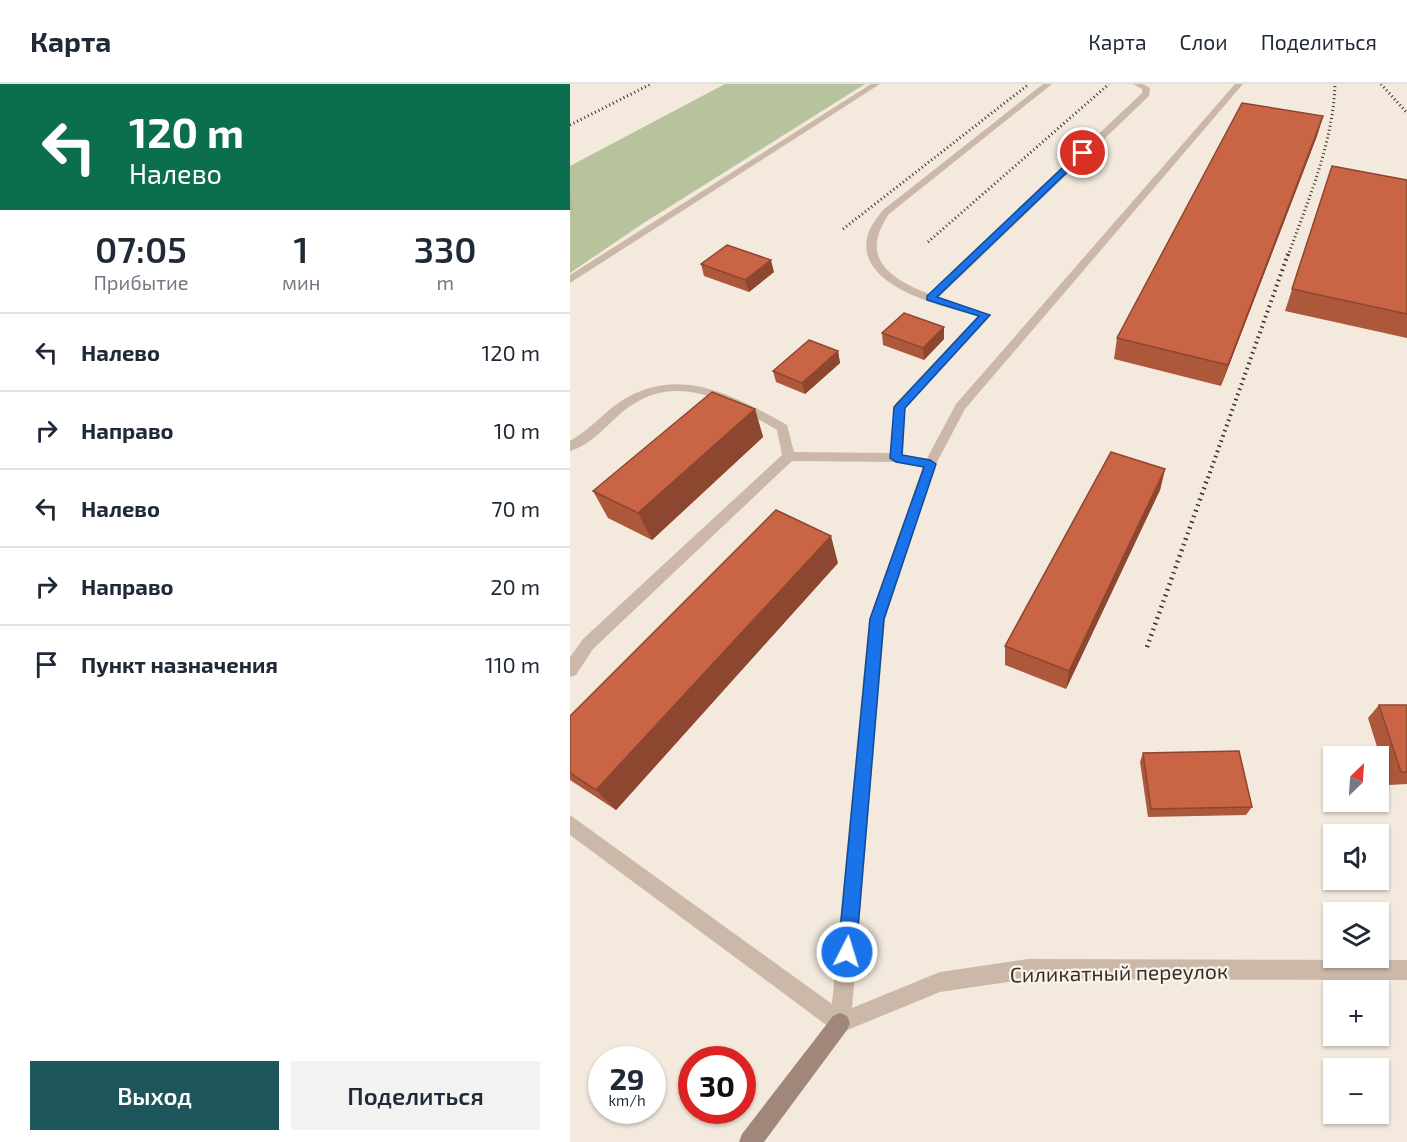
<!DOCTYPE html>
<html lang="ru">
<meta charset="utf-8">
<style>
:root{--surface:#fff;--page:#f2f2f3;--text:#1f2937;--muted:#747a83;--line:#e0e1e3;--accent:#1d575b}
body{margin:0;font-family:"Exo 2",sans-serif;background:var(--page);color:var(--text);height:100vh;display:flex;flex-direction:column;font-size:22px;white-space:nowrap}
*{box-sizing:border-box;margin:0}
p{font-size:20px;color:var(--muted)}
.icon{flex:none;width:33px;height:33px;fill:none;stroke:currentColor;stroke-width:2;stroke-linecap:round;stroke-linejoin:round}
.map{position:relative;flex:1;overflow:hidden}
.panel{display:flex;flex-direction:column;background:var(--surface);width:570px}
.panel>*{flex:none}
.hud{background:#0b6e4f;color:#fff;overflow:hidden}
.needle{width:39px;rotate:25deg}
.fabs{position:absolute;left:753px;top:662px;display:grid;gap:12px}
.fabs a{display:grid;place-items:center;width:66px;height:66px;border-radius:0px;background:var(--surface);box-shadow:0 2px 4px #0004;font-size:30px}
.speed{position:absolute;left:18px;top:962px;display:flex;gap:12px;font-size:30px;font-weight:700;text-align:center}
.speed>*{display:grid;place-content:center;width:78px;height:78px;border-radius:50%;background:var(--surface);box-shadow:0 2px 4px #0004;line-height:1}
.speed small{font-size:15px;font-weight:400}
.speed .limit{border:9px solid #d22;background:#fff;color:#111}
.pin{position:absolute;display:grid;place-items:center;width:51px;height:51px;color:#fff;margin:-26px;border:3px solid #fff;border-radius:50%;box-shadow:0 2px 6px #0007}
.me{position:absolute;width:66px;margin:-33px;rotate:5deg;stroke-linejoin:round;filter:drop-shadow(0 0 4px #0008)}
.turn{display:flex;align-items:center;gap:21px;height:126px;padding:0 30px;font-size:27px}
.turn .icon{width:78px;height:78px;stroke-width:2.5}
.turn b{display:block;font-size:42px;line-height:51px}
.eta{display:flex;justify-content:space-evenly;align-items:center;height:102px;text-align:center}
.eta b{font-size:36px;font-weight:600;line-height:42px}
.cta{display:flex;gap:12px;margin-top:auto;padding:12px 30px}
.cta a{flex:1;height:69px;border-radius:0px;background:var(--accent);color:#fff;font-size:24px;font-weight:600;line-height:69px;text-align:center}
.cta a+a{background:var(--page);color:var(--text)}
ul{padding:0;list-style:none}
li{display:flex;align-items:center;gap:18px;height:78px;padding:0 30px;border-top:2px solid var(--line)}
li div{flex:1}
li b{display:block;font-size:22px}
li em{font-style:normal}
header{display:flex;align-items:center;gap:36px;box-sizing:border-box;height:84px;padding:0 30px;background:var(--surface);border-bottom:2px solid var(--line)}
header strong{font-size:28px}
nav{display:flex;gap:33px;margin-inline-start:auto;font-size:21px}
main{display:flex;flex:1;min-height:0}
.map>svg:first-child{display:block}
.green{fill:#b6c39c}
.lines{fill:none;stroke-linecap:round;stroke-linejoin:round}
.path{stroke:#b8a292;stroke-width:2;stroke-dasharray:1.5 1.5;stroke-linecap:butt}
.lane{fill:#ccb8a8;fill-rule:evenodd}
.street{fill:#ccb8a8;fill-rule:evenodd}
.secondary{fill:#a08779;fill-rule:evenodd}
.rail-far2{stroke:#382e29;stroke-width:3;stroke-dasharray:1 3;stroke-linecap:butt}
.rail-far1{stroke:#382e29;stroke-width:4;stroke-dasharray:1.5 4;stroke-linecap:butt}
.rail{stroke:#382e29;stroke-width:4.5;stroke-dasharray:1.5 4.5;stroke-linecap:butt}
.wall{fill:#ad573b}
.shaded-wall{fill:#8d4730}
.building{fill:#c96545;stroke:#8d4730;stroke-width:1.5}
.route{fill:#1a73e8;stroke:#114b97;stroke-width:1.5}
.labels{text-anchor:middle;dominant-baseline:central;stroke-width:4.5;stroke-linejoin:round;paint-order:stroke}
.near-street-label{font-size:21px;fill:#382e29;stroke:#faf3ea}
</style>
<header>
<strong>Карта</strong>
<nav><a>Карта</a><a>Слои</a><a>Поделиться</a></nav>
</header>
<main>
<section class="panel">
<div class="hud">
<div class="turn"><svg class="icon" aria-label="left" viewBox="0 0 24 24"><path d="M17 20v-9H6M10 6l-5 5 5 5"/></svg><div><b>120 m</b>Налево</div></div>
</div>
<div class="eta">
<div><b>07:05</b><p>Прибытие</p></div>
<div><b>1</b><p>мин</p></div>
<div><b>330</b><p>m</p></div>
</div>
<ul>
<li><svg class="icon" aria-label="left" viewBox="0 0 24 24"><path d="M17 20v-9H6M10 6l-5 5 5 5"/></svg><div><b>Налево</b></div><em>120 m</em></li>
<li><svg class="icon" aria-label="right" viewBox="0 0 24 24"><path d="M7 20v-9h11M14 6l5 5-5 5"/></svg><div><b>Направо</b></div><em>10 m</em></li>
<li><svg class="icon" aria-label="left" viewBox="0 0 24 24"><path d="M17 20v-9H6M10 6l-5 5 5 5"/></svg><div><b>Налево</b></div><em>70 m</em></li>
<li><svg class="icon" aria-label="right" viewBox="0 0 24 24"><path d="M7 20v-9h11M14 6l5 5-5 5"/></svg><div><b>Направо</b></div><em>20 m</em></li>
<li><svg class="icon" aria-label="arrive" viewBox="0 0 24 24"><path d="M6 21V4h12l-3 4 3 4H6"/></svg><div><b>Пункт назначения</b></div><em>110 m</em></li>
</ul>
<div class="cta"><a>Выход</a><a>Поделиться</a></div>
</section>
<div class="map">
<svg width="837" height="1058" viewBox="0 0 837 1058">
<rect width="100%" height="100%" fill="#f3e9dd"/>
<path class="green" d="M155 0H295L72 140 0 189V82Z"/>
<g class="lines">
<path class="path" d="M0 115 2 125 0 126"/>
<path class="lane" d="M301 0H310L0 199V191Z
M473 0H482L319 130C289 174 319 194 359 210L572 9V5L563 0H573L580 4 579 12 368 214 420 231 335 324 333 371 365 377 366 380 365 383 360 385 326 378 222 377 23 565 6 591 0 593V573L13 555 212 371 207 346C157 317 104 284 51 329 35 343 21 361 0 367V357C22 345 37 324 58 313 114 282 168 314 217 341L224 368 320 369 325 320 408 232C374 223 287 203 297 154 299 143 307 134 313 126Z"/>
<path class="street" d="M665 0H673L395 325 366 380 315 535 282 924 370 888 458 875 837 876V896L458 895 370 908 270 949 263 946 0 751V731L262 920 299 535 354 380 386 320Z"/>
<path class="secondary" d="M270 929 277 932 280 939 277 946 194 1058H169L172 1050 263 932Z"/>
<path class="rail-far2" d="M811 0 837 29
M0 41 81 0
M273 145 459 0
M358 158 539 0
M718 172C738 116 763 60 765 0"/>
<path class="rail-far1" d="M638 394 718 170"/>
<path class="rail" d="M577 563 638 393"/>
</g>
<path class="wall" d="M753 32 747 52 651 302 544 275 547 254Z
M762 82 837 96V254L715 227Z
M131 180 204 188 179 208 134 192Z
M312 249 374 255 354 276 313 261Z
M268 267 270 279 235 310 206 298 203 287Z
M185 325 193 353 82 456 38 434 23 407Z
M595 385 590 406 496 605 435 581V562Z
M268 479 46 726 0 696V632Z
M809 621H837V700L819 701 798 634Z
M573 669 682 723 676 731 578 733 570 678Z"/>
<path class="shaded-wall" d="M753 32 747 52 651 302 658 281Z
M201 176 204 188 179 208 175 196Z
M374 243V255L354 276 353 264Z
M268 267 270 279 235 310 232 299Z
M185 325 193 353 82 456 68 429Z
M595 385 590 406 496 605 499 587Z
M261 452 268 479 46 726 26 706Z"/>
<path class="building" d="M672 19 753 32 658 281 547 254Z
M762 82 837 96V230L722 205Z
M157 161 201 176 175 196 131 180Z
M334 229 374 243 353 264 312 249Z
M239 256 268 267 232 299 203 287Z
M142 308 185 325 68 429 23 407Z
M541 368 595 385 499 587 435 562Z
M206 426 261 452 26 706 0 689V632Z
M809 621H837V688H831Z
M669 667 682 723 581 725 573 669Z"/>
<path class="route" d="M510 67 517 69 367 213 420 231 335 324 332 371 360 376 366 380 314 535 286 868 283 874 277 877 270 874 268 868 300 535 354 383 326 378 320 374 324 323 409 232 357 216V212Z"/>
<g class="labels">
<g class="near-street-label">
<text transform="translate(549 888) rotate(-1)">Силикатный переулок</text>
</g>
</g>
</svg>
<div class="fabs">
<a><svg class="needle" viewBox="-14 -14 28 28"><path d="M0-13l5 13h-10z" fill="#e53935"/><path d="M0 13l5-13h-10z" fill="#747a83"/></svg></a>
<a><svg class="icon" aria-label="sound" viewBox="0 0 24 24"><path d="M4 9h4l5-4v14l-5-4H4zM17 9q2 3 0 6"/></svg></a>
<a><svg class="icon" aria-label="layers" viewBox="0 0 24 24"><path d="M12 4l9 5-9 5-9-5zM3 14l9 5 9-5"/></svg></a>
<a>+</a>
<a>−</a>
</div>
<div class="speed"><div>29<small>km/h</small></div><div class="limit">30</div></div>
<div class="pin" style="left:513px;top:69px;background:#d93025"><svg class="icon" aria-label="arrive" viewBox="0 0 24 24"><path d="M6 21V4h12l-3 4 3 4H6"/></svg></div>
<svg class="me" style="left:277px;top:868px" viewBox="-20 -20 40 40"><circle r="17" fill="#1a73e8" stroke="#fff" stroke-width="3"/><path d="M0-11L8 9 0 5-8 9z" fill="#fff"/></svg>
</div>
</main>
